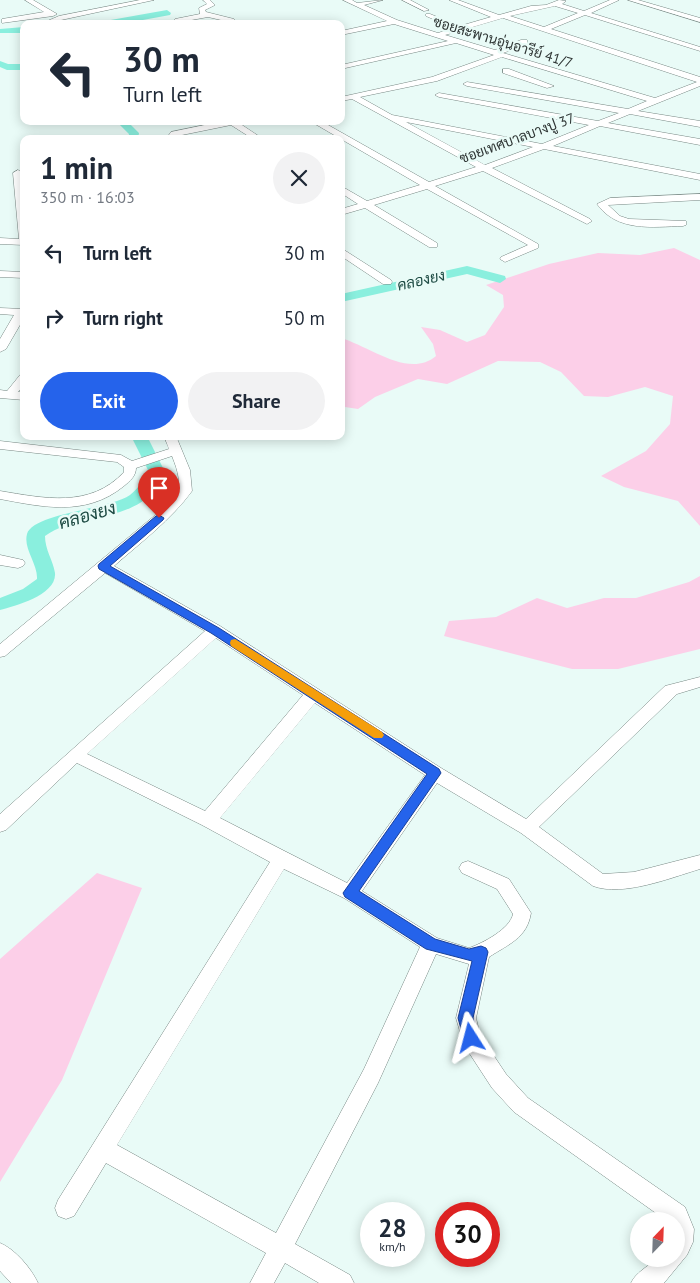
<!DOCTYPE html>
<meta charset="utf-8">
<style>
:root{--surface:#fff;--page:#f2f2f3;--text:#1f2937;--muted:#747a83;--accent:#2563eb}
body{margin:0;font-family:"PT Sans",Sarabun,sans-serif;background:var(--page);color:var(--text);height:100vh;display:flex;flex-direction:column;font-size:19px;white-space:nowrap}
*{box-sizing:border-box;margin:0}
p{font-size:16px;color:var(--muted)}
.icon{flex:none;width:28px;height:28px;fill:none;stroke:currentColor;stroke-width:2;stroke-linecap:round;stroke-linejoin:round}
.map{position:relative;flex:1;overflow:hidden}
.side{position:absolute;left:20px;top:135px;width:325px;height:305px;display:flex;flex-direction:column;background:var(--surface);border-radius:10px;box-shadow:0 2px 12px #0003}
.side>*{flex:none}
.top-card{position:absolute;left:20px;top:20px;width:325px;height:105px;border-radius:10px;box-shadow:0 2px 12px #0003;background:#fff;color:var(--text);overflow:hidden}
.needle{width:32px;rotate:23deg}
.fabs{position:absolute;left:630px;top:1212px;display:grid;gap:10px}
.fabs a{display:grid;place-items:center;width:55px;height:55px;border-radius:50%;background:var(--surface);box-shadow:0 2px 12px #0003;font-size:25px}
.speed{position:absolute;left:360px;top:1202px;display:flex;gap:10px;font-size:25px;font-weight:700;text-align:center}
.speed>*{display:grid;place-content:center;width:65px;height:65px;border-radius:50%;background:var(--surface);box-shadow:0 2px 12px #0003;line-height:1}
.speed small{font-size:12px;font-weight:400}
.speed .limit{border:8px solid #d22;background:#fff;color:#111}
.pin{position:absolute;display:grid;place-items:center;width:42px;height:42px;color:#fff;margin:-51px -21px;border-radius:50% 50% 50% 0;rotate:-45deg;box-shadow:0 0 5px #0007}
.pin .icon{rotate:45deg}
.me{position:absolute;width:55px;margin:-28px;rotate:351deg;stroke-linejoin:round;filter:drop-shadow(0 0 4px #0008)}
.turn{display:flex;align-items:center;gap:18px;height:105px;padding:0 20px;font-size:22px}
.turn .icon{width:65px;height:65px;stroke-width:2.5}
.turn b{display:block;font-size:35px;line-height:42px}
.round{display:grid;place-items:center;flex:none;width:52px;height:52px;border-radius:26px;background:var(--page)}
.head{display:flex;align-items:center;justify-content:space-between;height:85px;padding:0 20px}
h1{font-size:30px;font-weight:800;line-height:38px}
.action{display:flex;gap:10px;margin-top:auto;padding:10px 20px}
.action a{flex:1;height:58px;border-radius:30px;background:var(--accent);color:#fff;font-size:20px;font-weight:800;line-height:58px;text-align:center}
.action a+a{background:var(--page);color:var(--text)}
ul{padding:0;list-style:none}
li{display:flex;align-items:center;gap:15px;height:65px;padding:0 20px}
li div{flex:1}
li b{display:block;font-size:19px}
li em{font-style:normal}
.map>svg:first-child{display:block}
.green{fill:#fccfe8}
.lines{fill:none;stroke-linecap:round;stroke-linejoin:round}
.canal{fill:#8aefde;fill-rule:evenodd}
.minor-casing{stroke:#788884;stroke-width:1}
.minor{fill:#fff;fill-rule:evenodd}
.route{fill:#2563eb;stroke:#184099}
.slow{fill:#f59e0b}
.labels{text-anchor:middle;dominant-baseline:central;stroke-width:5;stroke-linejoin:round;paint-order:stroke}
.far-street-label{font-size:14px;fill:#2e3534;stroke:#e9fbf7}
.far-water-label{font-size:15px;font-style:italic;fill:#1e4b44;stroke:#e9fbf7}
.water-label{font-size:18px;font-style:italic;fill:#1e4b44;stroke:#e9fbf7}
</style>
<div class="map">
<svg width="700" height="1283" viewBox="0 0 700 1283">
<rect width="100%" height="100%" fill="#e9fbf7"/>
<path class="green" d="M674 248 700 260V526L678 501 624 487 601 476 646 451 670 424 673 396 645 387 608 397 584 396 561 372 540 362 498 361 447 384 418 379 375 397 358 409 345 407 341 391V338C369 346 409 379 436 356L433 344 421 327 440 330 467 342 485 335 504 307 503 295 486 285 549 264 598 253 640 255Z
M700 576V649L618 669H572L444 636 449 621 496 617 537 598 567 608 604 598H636L689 582Z
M97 873 142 888 62 1080 0 1182V959Z"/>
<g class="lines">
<path class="canal" d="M167 10 171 13 170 15 121 24H101L105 21Z
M24 27V33H0V29Z
M0 61 8 64H24V70H7L0 67Z
M116 121H127L139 133 138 139H128L129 134Z
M467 266 505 276 506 279 500 283 467 274 341 302V294Z
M131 436H147L164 470C161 477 158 485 154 491 126 523 77 513 45 536 45 550 53 560 55 573 57 595 15 606 0 610V598L23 589 37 579C38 564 23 549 27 534 33 513 111 509 130 495 139 488 143 480 148 470Z"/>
<defs>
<path id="minor" d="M25 0H33L57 14 53 16 2 23V19L44 12Z
M140 0H154L61 20 54 22 55 24 45 22 59 16Z
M203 0H210L215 5 205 10 206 12 234 19V23L208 17 175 23V19L200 14 199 8 207 4Z
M343 0H352L357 3 383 0 364 5 397 20 438 33 453 28 426 16V14H430L460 26 491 17 449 0H458L499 15 531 6 546 5 559 0 566 1 562 4 584 11 610 0H619L591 13 700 47V51L585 15 551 29 700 77V86L638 111 700 121V127L630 114 608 123 700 139V145L600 126 553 146 700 174V180L544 149 492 168 590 219 592 221 587 224 483 171 435 186 538 244V248L505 262 500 259 501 257 528 245 427 189 374 205 437 243V247H429L365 208 341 215V209L358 204 341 193V186L367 201 420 185 310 121H321L429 182 476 167 352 99 341 101V97L432 77 494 55 456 43 341 69V65L448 41 394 24 341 35V31L387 21ZM555 6 578 13 544 27 510 16ZM503 18 697 82 655 98 503 53 527 44V40H521L495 50 445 35 459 31 466 32V29ZM502 57 647 101 628 109 467 82 463 84 467 86 619 113 598 121 439 93 435 95 439 97 589 125 542 144 392 115 360 97 437 81ZM406 122 533 147 485 165Z
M402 0H410L429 10 424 11Z
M628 0H638L700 18V22Z
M503 69H509L554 86 547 88 503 73Z
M224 121H241L239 123 263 139H253L231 125 177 136 175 139H166L171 132Z
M18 170 23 173 24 245 0 244V238L19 239 13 173Z
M700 194V200L608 205 620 216 629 219 686 221V225L683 226C652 227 617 232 597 204L610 198Z
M341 248 391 280 392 282 391 284H383L341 256Z
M0 271 24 272V278L0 277Z
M0 308 24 309V318L6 349 0 352V339L14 315 0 314Z
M24 374V385L18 392H24V400L0 398V390L7 391 20 375Z
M164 436H176L190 470 192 491C171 520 140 543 114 566L220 626 441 768 526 819 665 686 700 677V687L677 694 539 827 603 874 634 872 700 855V869C670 878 623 897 593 886L521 833 437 783 362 891 437 938 469 948C483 943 510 929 513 914L497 889 462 873 459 868 462 863 468 861 509 879 531 913C527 938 509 944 489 957L476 1018 480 1035 506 1074 528 1098 685 1207 694 1229 693 1242 687 1255 664 1283H631C636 1272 647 1268 655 1259H676V1221H667L514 1112 492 1088 464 1045 456 1018 469 964 436 954 378 1083 295 1244 350 1275 354 1283H319L285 1263 274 1283H250L266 1253 106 1163 74 1216 66 1219 58 1216 55 1208 58 1200 270 862 202 825 77 763 6 830 0 832V814L205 631 105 573 5 656 0 657V644L153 517C178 494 186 491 172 456L136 468C136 476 130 481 124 486 86 517 43 507 0 499V491C43 498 90 509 124 472V467L117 462 0 449V441L121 455 132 461 169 449ZM216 638 303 695 205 811 87 754ZM315 703 425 775 347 883 220 818ZM284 869 344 898 420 947 364 1069 276 1233 117 1145Z
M0 555 23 560 25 563 23 566 18 568 0 565Z
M0 1243C15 1249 31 1268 38 1283H11L0 1271Z"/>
</defs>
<use href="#minor" class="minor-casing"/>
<use href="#minor" class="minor"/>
</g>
<path class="route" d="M159 515 164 518 163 520 110 566 219 628 439 769 441 773 439 776 359 891 435 939 469 949 481 946 486 948 488 952 473 1018 478 1038 476 1043 471 1045 465 1043 458 1018 472 961 426 949 345 897 343 893 427 774 211 633 99 569 98 566 99 564 156 516Z"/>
<path class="slow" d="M235 639 382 732 384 735 382 738H374L231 646 230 643 231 640Z"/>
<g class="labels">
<g class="far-street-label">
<text transform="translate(503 42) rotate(17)">ซอยสะพานอุ่นอารีย์ 41/7</text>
<text transform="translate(517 138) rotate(-20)">ซอยเทศบาลบางปู 37</text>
</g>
<g class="far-water-label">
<text transform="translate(421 280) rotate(-13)">คลองยง</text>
</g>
<g class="water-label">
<text transform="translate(87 515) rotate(-16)">คลองยง</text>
</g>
</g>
</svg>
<div class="fabs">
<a><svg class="needle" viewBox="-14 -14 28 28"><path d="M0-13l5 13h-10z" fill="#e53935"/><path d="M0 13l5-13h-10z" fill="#747a83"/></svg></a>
</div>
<div class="speed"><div>28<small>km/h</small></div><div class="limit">30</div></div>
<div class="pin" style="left:159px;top:518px;background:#d93025"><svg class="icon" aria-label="arrive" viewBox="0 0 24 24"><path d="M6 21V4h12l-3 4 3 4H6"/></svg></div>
<svg class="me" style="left:471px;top:1038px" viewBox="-20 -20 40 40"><path d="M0-17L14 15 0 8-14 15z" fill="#2563eb" stroke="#fff" stroke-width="4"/></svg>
<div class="top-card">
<div class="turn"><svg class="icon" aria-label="left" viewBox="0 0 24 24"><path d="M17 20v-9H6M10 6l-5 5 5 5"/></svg><div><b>30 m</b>Turn left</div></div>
</div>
<section class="side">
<div class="head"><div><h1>1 min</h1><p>350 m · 16:03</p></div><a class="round"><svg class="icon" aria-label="close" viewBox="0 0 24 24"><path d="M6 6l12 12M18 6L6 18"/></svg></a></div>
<ul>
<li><svg class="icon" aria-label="left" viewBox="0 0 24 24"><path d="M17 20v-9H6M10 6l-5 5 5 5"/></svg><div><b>Turn left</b></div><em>30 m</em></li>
<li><svg class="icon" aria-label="right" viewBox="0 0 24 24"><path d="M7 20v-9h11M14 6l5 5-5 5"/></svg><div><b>Turn right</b></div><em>50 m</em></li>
</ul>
<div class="action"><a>Exit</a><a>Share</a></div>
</section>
</div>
